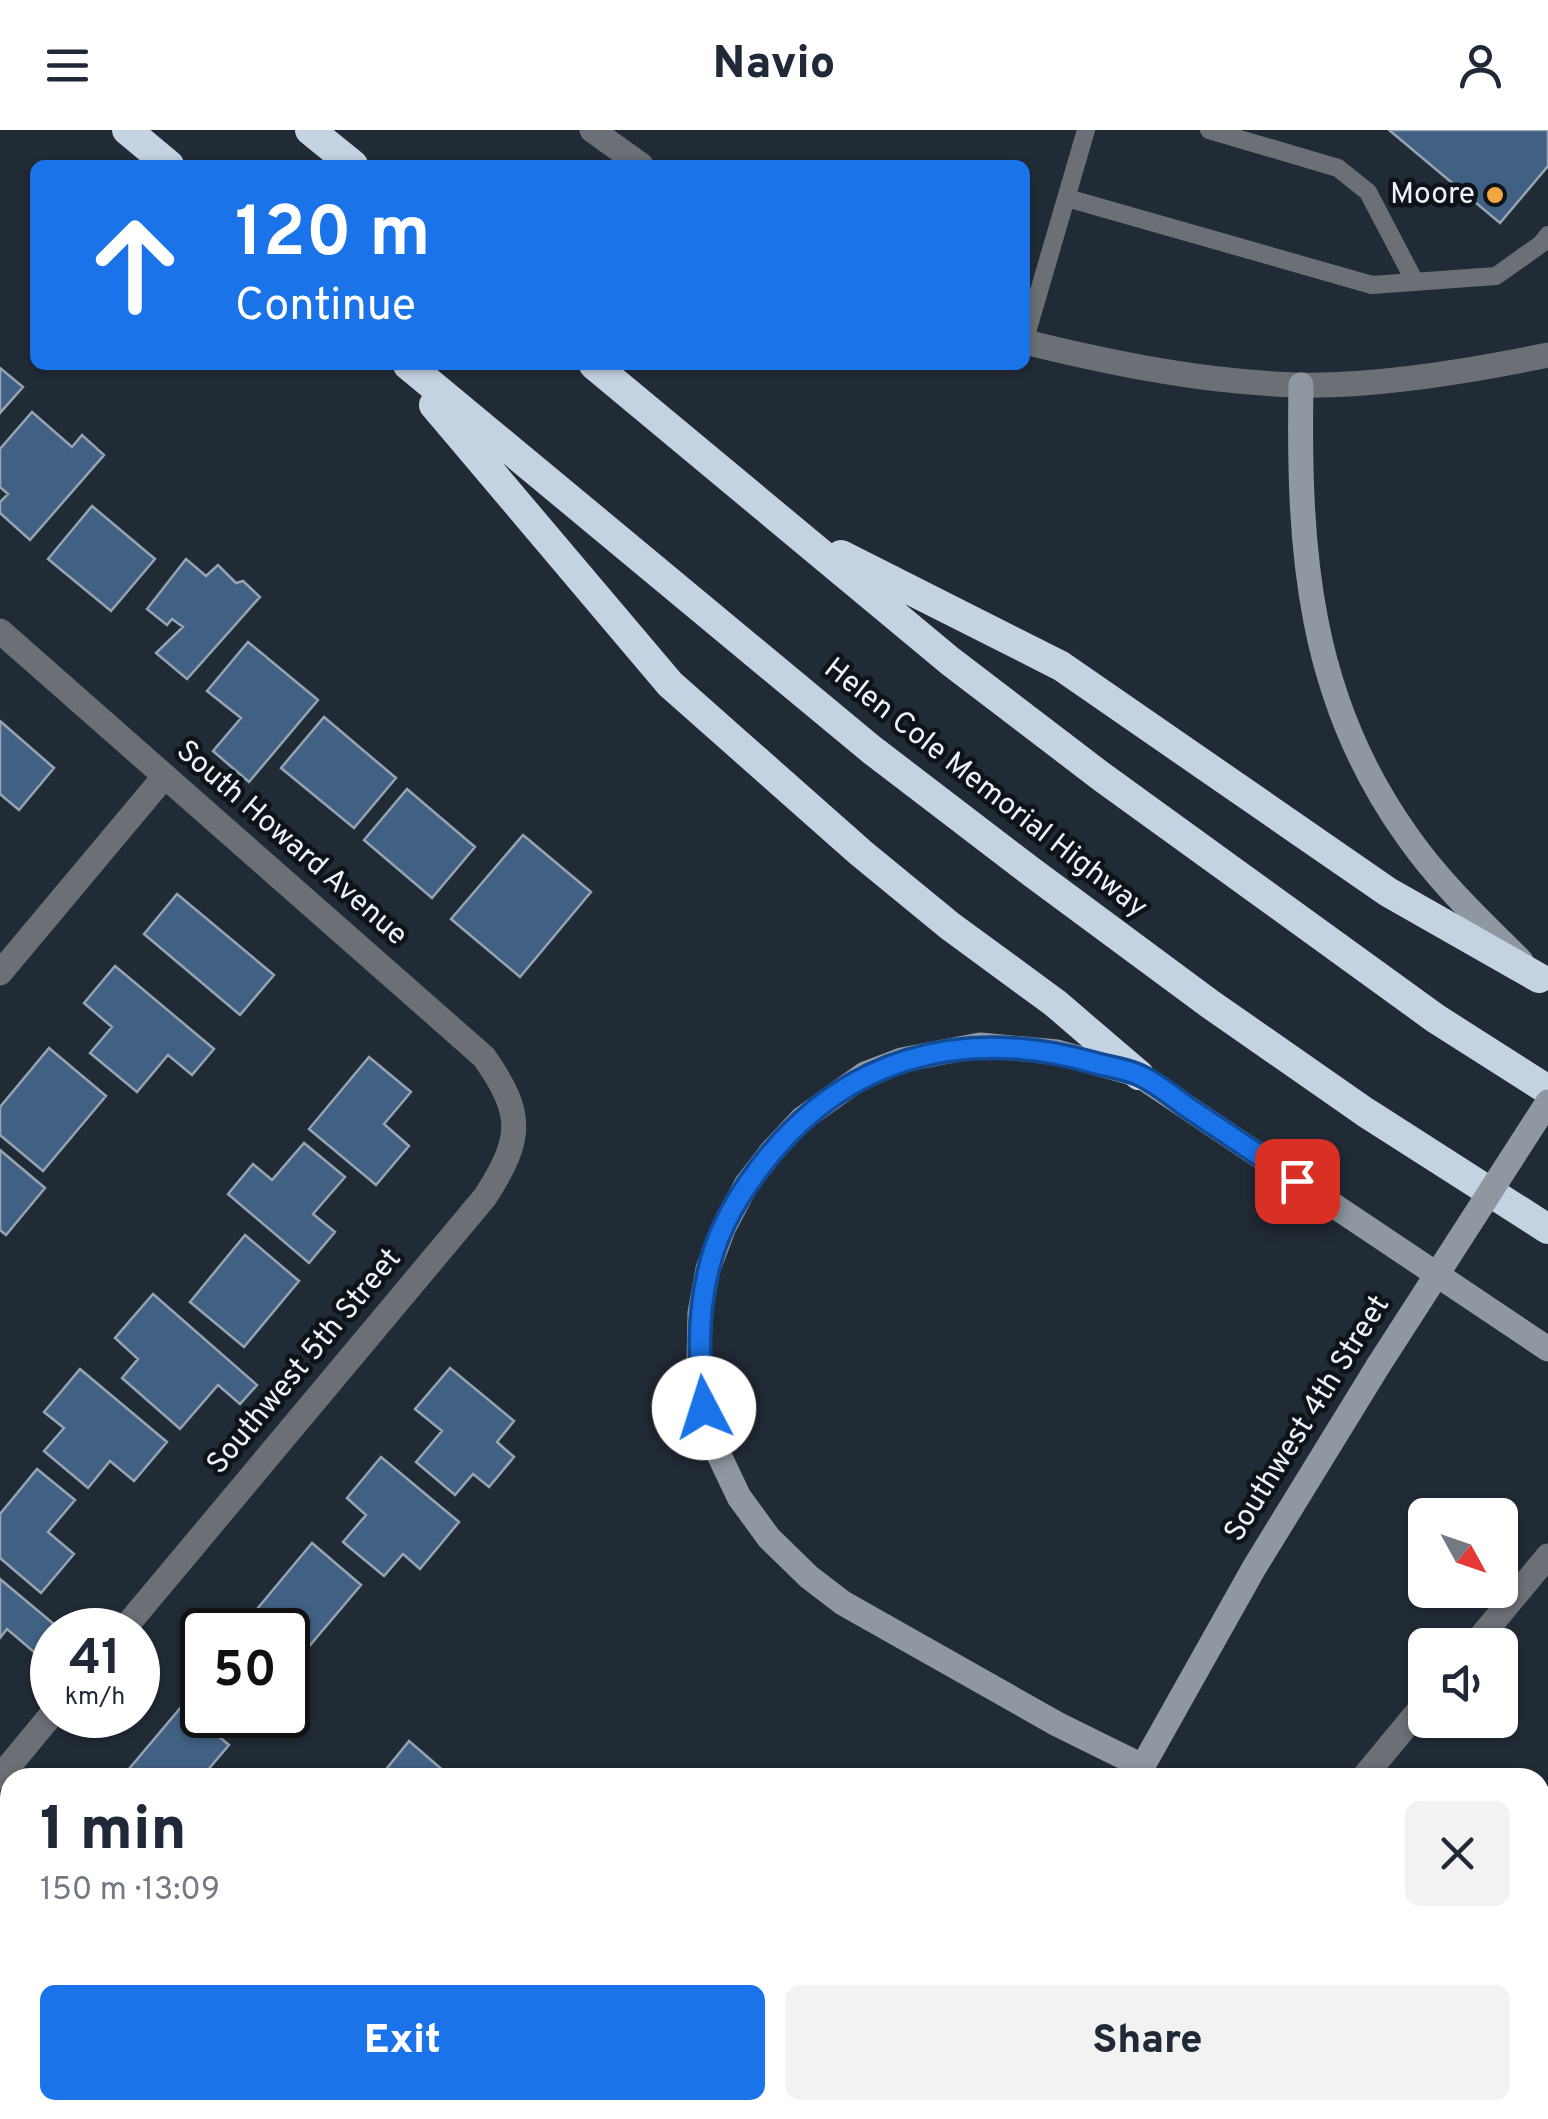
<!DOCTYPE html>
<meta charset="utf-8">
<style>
:root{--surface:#fff;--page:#f2f2f3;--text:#1f2937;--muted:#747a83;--accent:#1a73e8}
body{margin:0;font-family:Overpass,sans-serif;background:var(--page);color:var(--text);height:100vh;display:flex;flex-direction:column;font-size:38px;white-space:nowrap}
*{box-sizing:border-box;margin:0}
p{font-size:32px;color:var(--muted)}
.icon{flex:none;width:55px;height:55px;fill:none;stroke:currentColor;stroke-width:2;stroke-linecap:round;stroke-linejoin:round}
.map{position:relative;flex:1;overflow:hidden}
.drawer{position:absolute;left:0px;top:1638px;width:1550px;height:352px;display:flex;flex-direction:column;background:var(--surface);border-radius:30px 30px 0 0;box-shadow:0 2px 8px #0004}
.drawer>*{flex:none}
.guide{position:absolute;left:30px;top:30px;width:1000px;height:210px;border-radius:15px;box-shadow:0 2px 8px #0004;background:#1a73e8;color:#fff;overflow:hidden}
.needle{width:65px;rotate:130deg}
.tools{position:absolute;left:1408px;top:1368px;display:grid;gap:20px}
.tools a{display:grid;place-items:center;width:110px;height:110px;border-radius:15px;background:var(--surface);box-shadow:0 2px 8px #0004;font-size:50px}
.speed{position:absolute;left:30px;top:1478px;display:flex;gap:20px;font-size:50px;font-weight:700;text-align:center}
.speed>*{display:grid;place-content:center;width:130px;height:130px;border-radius:50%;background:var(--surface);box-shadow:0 2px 8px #0004;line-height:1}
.speed small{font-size:25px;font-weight:400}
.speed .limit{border:5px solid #111;border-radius:15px;background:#fff;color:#111}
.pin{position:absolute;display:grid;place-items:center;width:85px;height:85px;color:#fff;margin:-42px;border-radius:20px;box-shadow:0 5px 15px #0006}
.me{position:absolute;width:110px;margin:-55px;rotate:355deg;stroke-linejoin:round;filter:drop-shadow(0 0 8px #0008)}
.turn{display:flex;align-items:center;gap:35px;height:210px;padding:0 40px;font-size:45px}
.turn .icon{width:130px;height:130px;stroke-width:2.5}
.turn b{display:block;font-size:70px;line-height:85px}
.round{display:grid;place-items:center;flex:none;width:105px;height:105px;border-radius:15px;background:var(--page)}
.head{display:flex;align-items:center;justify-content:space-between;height:170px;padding:0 40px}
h1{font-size:60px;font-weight:800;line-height:75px}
.button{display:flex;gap:20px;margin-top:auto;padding:20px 40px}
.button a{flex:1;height:115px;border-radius:15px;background:var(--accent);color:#fff;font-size:40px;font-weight:800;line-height:115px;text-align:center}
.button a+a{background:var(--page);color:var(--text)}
header{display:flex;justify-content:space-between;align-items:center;height:130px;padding:0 40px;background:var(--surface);font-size:45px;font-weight:800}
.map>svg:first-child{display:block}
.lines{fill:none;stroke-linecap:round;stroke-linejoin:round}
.stream{stroke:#465567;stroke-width:11}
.building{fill:#416184;stroke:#97a3b1;stroke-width:2.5}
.service{stroke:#6b7076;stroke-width:18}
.minor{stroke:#6b7076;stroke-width:25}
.tertiary{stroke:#6b7076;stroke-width:25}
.secondary{stroke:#8f98a1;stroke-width:25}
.motorway{stroke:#c5d2e1;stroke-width:30}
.secondary-bridge{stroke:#8f98a1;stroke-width:25}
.route-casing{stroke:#114b97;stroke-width:25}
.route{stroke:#1a73e8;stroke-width:18}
.poi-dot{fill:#f1a63f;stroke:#0e1318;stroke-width:4}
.labels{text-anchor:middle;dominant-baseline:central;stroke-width:9;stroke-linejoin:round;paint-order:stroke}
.poi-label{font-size:30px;fill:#ebf2f9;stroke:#0e1318;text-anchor:end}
.street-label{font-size:30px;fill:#ebf2f9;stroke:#0e1318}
</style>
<header><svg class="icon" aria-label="menu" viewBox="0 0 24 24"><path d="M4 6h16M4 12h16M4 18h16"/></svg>Navio<svg class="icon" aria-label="person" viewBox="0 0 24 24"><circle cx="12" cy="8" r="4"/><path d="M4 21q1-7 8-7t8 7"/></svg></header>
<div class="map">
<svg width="1548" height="1989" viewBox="0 0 1548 1989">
<rect width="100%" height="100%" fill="#212b36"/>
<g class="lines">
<path class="stream" d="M1540 1749 1548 1739"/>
</g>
<path class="building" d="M1389 0H1548V36L1500 93Z
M0 238 23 257 0 283Z
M32 282 72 317 82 305 104 325 30 410 0 383V372L8 364 0 357V319Z
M92 376 155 429 111 481 48 429Z
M186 429 206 446 218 435 236 453 243 451 260 467 187 549 156 523 183 497 172 489 167 495 147 479Z
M248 512 318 570 249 652 213 621 241 588 207 561Z
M324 587 396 648 354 698 281 638Z
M0 591 54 638 19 680 0 664Z
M407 659 475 717 432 768 364 710Z
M523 705 591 762 520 847 451 789Z
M177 764 274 845 240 885 144 804Z
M115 836 214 919 192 945 168 925 137 962 90 923 112 897 84 873Z
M49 918 106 966 43 1041 0 1005V977Z
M369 927 411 962 384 994 409 1016 376 1055 309 999Z
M304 1013 345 1047 313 1084 335 1102 309 1133 228 1064 253 1034 272 1050Z
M0 1020 45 1058 6 1105 0 1100Z
M245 1105 299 1151 244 1217 190 1172Z
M153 1164 257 1255 240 1274 218 1255 180 1299 122 1248 138 1229 115 1208Z
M450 1238 514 1291 497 1312 514 1327 489 1357 473 1344 455 1365 416 1332 442 1301 415 1279Z
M80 1239 167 1312 134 1351 110 1331 88 1358 44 1321 64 1298 44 1282Z
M381 1327 459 1392 420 1439 403 1424 384 1446 343 1412 366 1385 347 1368Z
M37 1339 75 1370 48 1402 74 1424 41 1463 0 1428V1384Z
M312 1413 361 1455 306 1520 288 1504V1500H282L257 1479Z
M0 1449 61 1500H52V1514L41 1528 7 1499 0 1508Z
M202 1549V1572L191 1563Z
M182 1576 229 1615 201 1648H137L128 1640Z
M218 1585H252L238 1602Z
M409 1611 452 1648H379Z
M10 1776V1834L0 1826V1788Z
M0 1861 10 1870V1948L0 1960Z
M101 1980H186L197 1989H94Z
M576 1980H651L644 1989H568Z
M712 1980H740L732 1989H723Z"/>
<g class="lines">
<path class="service" d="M1209 0 1338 38 1368 62 1415 152
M1067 68 1372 155 1496 146 1541 114 1548 105
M1025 209 1086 0
M1540 1950 1548 1941
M871 1980 882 1989
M299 1989 306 1980
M1507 1989 1515 1980"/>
<path class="minor" d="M0 501 484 927C524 984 523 1008 485 1067L123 1500
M0 843 164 647
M0 1647 52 1584"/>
<path class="tertiary" d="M592 0 641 35
M1025 212C1115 234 1204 252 1297 255 1376 257 1470 241 1548 225
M1474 1515 1548 1426
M1363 1648 1425 1573
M1255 1980 1266 1989"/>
<path class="secondary" d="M1301 255C1298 420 1308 568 1408 707 1440 753 1482 792 1521 831
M1142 1636 1057 1594 843 1473 809 1447 769 1408 739 1367 720 1327 704 1278 699 1231 700 1183 708 1139 723 1099 746 1055 773 1020 802 989 865 944 902 930 980 915 1057 922 1139 945 1548 1219
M1136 1648 1254 1438 1378 1236
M957 1989 962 1980"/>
<path class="motorway" d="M127 0 169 35
M310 0 353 35
M408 235 872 620 1033 743 1210 874 1365 982 1548 1099
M594 235 950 531 1102 647 1435 888 1548 960
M434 275 670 554 861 723 950 796 1055 873 1139 945
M841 425 1061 536 1388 762 1539 848"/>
<path class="secondary-bridge" d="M1378 1236 1548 972"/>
</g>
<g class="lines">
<defs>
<path id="route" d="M704 1278C699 1232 697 1187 708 1142 716 1105 736 1069 758 1040 842 927 962 895 1095 933 1109 937 1126 939 1139 945 1157 953 1174 968 1190 979 1226 1003 1262 1027 1297 1051"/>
</defs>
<use href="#route" class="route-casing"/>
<use href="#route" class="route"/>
</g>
<circle class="poi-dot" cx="1495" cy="65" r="10"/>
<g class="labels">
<g class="poi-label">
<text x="1475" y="65">Moore</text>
</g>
<g class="street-label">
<text transform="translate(985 659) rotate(38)">Helen Cole Memorial Highway</text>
<text transform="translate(291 714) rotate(41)">South Howard Avenue</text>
<text transform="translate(305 1232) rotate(-50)">Southwest 5th Street</text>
<text transform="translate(1308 1289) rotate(-58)">Southwest 4th Street</text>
</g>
</g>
</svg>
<div class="tools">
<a><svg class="needle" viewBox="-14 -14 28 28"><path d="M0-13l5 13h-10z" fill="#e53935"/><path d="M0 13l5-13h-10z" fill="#747a83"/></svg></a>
<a><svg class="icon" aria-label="sound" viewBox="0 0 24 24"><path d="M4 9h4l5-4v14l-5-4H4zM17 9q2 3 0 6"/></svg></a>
</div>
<div class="speed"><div>41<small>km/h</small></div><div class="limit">50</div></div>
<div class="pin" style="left:1297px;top:1051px;background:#d93025"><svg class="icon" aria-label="arrive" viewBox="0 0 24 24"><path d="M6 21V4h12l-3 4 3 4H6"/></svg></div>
<svg class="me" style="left:704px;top:1278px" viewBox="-20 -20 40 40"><circle r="19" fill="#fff"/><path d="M0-13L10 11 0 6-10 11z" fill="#1a73e8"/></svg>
<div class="guide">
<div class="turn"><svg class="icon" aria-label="ahead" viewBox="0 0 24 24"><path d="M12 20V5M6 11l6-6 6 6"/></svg><div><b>120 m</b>Continue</div></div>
</div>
<section class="drawer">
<div class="head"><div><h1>1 min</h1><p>150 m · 13:09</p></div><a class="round"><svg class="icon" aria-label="close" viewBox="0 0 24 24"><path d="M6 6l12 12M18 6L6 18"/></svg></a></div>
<div class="button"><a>Exit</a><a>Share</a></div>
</section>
</div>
